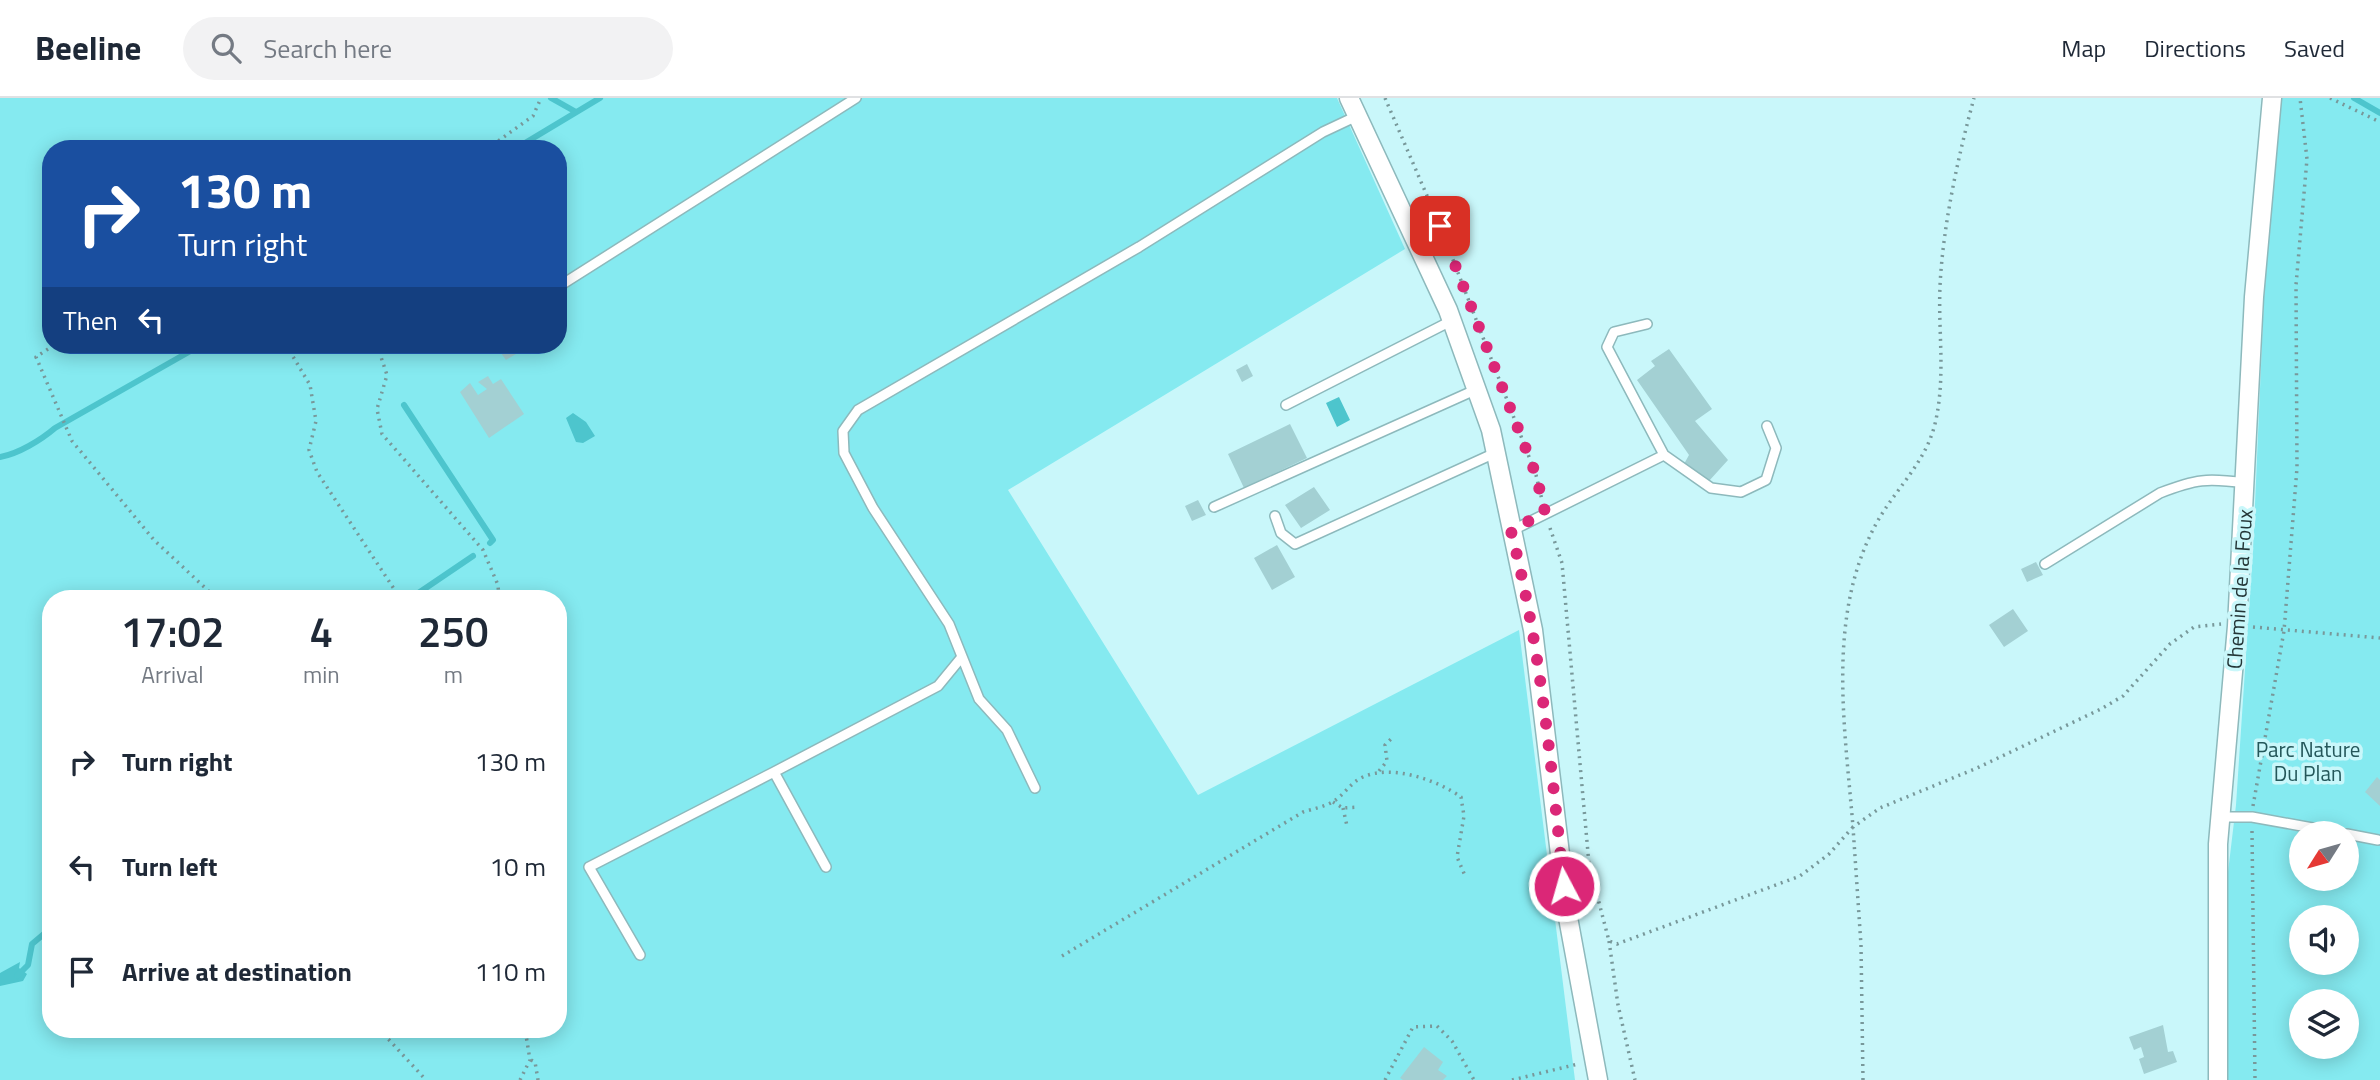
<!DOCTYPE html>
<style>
:root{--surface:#fff;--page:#f2f2f3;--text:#1f2937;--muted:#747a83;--line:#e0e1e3}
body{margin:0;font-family:"Titillium Web",sans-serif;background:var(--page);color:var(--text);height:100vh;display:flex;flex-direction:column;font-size:26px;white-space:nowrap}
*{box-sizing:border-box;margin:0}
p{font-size:23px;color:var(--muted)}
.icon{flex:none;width:38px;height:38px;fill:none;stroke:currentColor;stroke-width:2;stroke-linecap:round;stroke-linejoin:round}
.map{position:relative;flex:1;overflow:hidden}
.drawer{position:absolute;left:42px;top:492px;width:525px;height:448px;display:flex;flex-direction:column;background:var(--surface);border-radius:28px;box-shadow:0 4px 18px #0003}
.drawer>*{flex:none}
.hud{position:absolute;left:42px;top:42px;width:525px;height:214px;border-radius:28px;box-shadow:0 4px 18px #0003;background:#1a4fa0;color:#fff;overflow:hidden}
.needle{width:46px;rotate:233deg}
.buttons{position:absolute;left:2289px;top:723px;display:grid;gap:14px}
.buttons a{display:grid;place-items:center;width:70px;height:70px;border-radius:50%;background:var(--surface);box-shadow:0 4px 18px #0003;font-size:35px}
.pin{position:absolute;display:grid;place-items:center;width:60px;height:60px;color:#fff;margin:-30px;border-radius:14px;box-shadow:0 4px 10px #0006}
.me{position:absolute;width:77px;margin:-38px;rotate:354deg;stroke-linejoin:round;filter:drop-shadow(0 0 5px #0008)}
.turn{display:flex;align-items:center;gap:24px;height:147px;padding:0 21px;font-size:32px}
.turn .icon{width:91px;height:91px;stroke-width:2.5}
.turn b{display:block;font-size:49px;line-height:60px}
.then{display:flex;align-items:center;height:66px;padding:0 21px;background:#0003;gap:14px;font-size:26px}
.eta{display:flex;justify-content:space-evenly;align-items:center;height:119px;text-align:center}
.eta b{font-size:42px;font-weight:600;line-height:49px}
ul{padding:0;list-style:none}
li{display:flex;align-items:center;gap:21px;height:105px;padding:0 21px}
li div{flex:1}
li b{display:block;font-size:26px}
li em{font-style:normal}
header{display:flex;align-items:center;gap:42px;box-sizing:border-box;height:98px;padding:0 35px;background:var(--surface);border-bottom:2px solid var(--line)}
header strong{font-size:33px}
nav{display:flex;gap:38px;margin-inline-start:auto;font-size:24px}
.search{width:490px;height:63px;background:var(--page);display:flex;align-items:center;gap:18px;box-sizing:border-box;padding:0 24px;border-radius:38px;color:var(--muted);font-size:26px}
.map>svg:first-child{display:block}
.green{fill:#85eaf0;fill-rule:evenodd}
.water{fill:#4dc5cd}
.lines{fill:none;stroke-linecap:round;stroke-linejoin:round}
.stream{stroke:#4dc5cd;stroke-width:6}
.building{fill:#a3d0d3}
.service-casing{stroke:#8db9bc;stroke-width:12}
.minor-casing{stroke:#8db9bc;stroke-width:21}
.path{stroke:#78989a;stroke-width:3.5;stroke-dasharray:2 5;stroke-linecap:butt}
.service{stroke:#fff;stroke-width:9}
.minor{stroke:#fff;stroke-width:18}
.route{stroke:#db2777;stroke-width:12;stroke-dasharray:0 21.6}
.labels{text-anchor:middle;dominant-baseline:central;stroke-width:7;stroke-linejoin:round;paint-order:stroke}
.street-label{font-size:21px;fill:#233536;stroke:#c9f7fa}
.park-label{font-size:21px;fill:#24575a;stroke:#c9f7fa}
</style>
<header>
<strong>Beeline</strong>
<div class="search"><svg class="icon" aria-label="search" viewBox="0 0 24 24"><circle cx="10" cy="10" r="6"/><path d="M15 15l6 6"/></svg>Search here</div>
<nav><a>Map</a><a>Directions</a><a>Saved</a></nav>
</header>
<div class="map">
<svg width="2380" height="982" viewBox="0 0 2380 982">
<rect width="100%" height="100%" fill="#c9f7fa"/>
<path class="green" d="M0 0H1337L1405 151 1008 392 1198 697 1519 532 1575 982H0ZM51 51H558V247H51ZM51 500H558V931H51Z
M2281 0H2380V982H2227L2228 774 2236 707 2253 452 2264 199ZM2301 735H2347V780H2301ZM2301 819H2347V864H2301ZM2301 903H2347V948H2301Z"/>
<path class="water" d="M1339 299 1350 322 1337 329 1326 305Z
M573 315 586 324 595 338 583 345 576 344 566 320Z
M20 864 19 870 27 876 23 883 0 888V875Z"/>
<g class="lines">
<path class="stream" d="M551 0 576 14
M2354 0 2380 15
M515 51 600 0
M404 307 493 442 490 445
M0 359C18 356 41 342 55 330L201 247
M411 500 473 458
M17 878 28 867 32 846 51 830"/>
</g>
<path class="building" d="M504 247H509L516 256 506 262 498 251Z
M1669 251 1712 311 1695 323 1728 362 1709 383 1684 366 1689 357 1637 282 1655 268 1651 263Z
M1247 266 1253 278 1242 284 1236 272Z
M488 278 493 286 501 281 524 316 489 340 460 294 470 285 478 297 487 291 478 284Z
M1290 326 1307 360 1244 390 1228 356Z
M1314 389 1330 412 1301 430 1285 407Z
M1198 402 1206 417 1192 423 1185 408Z
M1277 447 1295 479 1272 492 1254 460Z
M2036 464 2043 477 2027 484 2021 471Z
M2013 511 2028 533 2004 549 1989 527Z
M2377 679 2380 682V708L2365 694Z
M2163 927 2168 954 2173 953 2177 964 2144 976 2139 961 2144 959 2141 949 2134 952 2129 939Z
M1424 949 1443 964 1438 972 1447 978 1443 982H1403L1400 980Z"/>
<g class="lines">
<defs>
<path id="service" d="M558 189 856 0
M1647 226 1614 234 1607 249 1664 357
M1286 307 1451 223
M1214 409 1475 292
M1275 418 1281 435 1295 446 1495 355
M1511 433 1664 357 1711 390 1741 394 1766 382 1776 350 1767 328
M2045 466 2160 395C2196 381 2207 380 2245 385
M1035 690 1007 632 979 601 949 526 873 410 844 355 843 333 858 312 1139 149 1323 34 1357 18
M2221 719H2252L2340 735
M2347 736 2378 742
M826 769 774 674 938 588 961 560
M640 857 589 769 774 674"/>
<path id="minor" d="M1349 0 1448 212 1491 332 1533 532 1567 814 1598 982
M2218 982V746L2237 528 2254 199 2272 0"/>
</defs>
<use href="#service" class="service-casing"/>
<use href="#minor" class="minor-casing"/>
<path class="path" d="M1385 0 1440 128 1536 377 1542 402
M2330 0 2380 24
M487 51 533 18 541 0
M286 247 310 287 316 323 309 352 317 374 400 500
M377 247 387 277 377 311 382 336 483 452 498 487 499 500
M48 251 36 259 72 343 154 442 216 500
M1550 430 1562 465 1589 766 1609 843 1617 846 1800 778 1829 756 1853 729C1845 629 1826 518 1876 426 1895 391 1925 366 1935 326 1946 279 1938 235 1940 188 1943 127 1958 59 1974 0
M2253 529 2380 540
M1379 673 1387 663 1385 647 1391 641
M1333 704 1343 710 1359 709
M2253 708 2284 533 2297 370 2296 187 2307 61 2300 0
M1343 710 1347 728
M2252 733 2255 982
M1609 843 1618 907 1635 982
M1062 858 1303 714C1312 711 1325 709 1334 703 1345 696 1350 685 1363 679 1392 666 1437 682 1461 699L1464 718 1457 759 1466 780
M379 931 426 982
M531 962 535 964 538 982
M520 982 530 962 525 931
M1385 982 1413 929 1437 928 1452 943 1474 982
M1512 982 1578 966
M1863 982 1861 847 1853 729 1880 710 1977 670 2101 611 2123 598 2170 546 2194 529 2221 526"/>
<use href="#service" class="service"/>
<use href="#minor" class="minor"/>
</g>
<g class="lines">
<path class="route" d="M1440 128 1536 377 1545 414 1511 433C1541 549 1551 669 1564 788"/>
</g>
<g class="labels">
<g class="street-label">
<text transform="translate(2239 491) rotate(-86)">Chemin de la Foux</text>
</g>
<g class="park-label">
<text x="2308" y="651">Parc Nature<tspan x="2308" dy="24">Du Plan</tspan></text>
</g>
</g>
</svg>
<div class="buttons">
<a><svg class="needle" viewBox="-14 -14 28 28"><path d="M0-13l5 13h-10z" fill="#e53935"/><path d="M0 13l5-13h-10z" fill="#747a83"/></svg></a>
<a><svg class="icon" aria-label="sound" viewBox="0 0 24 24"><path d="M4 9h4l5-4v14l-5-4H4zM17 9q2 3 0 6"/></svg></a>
<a><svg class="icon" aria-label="layers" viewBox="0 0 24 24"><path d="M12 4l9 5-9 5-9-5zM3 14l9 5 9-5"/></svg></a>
</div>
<div class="pin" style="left:1440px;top:128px;background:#d93025"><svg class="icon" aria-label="arrive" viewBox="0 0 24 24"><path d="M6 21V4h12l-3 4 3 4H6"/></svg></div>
<svg class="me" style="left:1564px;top:788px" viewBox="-20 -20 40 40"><circle r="17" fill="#db2777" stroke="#fff" stroke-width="3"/><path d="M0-11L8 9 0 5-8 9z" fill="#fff"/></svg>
<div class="hud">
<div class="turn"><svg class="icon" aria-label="right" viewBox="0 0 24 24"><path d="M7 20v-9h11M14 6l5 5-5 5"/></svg><div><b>130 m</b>Turn right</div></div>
<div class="then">Then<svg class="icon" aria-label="left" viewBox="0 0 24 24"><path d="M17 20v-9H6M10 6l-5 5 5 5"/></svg></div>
</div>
<section class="drawer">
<div class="eta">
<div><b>17:02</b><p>Arrival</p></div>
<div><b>4</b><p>min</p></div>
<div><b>250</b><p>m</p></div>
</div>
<ul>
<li><svg class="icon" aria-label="right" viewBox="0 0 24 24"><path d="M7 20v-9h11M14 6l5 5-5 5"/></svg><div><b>Turn right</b></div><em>130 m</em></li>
<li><svg class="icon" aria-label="left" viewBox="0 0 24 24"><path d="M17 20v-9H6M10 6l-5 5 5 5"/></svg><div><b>Turn left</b></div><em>10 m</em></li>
<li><svg class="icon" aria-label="arrive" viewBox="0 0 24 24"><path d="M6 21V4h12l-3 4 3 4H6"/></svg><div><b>Arrive at destination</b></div><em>110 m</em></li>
</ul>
</section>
</div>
